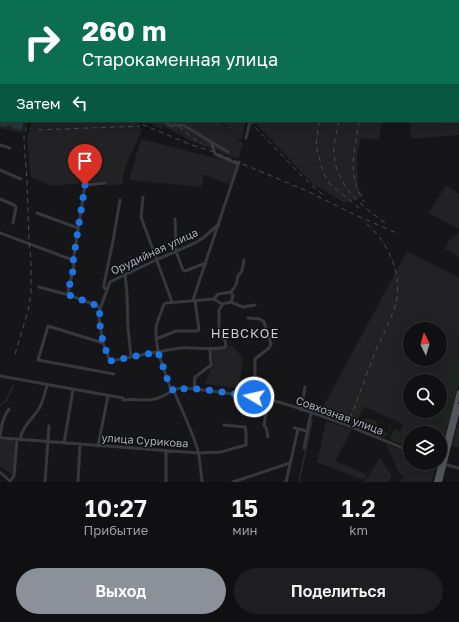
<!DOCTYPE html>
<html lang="ru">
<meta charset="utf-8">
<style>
:root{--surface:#101012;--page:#1e1e20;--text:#f1f3f6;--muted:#9c9d9f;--line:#303032;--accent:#8c9099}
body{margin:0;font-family:"Golos Text",sans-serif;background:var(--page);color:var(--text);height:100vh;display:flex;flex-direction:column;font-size:15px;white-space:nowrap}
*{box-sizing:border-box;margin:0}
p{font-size:13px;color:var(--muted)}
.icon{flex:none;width:22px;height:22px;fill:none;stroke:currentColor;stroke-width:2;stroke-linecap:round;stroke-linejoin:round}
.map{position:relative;height:482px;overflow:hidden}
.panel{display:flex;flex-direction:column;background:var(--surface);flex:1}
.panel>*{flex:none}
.banner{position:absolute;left:0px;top:0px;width:459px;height:122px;box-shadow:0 4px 16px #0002,0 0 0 1px var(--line);background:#0b6e4f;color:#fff;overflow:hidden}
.needle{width:26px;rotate:355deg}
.fabs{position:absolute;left:403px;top:322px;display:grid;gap:8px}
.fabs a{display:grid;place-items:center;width:44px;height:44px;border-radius:50%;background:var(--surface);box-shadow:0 4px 16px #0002,0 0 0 1px var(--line);font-size:20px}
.pin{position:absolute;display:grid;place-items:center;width:34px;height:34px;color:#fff;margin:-41px -17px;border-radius:50% 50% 50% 0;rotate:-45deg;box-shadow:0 0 4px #0007}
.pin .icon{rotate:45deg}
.me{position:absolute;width:44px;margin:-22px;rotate:279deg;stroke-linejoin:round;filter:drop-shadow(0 0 3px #0008)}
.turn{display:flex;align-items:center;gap:14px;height:84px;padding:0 16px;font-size:18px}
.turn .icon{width:52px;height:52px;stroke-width:2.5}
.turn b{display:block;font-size:28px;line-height:34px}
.then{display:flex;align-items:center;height:38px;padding:0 16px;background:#0003;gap:8px;font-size:15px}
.eta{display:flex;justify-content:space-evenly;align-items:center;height:68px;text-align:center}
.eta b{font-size:24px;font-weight:600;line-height:28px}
.primary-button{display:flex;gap:8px;margin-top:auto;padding:8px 16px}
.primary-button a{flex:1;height:46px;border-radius:24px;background:var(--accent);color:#fff;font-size:16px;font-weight:600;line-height:46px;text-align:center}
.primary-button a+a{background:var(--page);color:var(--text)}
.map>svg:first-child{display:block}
.built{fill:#222225;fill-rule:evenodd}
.green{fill:#1e261f}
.water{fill:#2c353c}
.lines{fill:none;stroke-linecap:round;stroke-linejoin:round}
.stream{stroke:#2c353c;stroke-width:1}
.minor{stroke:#37383d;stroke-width:3}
.major{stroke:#53555c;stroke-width:4}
.rail{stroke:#4a4c52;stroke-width:1;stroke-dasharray:5 4;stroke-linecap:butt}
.route{stroke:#1a73e8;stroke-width:7;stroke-dasharray:0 12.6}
.labels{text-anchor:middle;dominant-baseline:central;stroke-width:3;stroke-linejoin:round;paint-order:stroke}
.street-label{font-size:11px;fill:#a8adb8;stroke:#111113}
.quarter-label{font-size:13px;letter-spacing:1px;fill:#c9ccd4;stroke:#111113}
</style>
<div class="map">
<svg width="459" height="482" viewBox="0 0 459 482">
<rect width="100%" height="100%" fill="#161618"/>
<path class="built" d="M106 0H269L107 1Z
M419 0H459V98H458V1Z
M458 104 459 135 411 139 410 121H458Z
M32 121H136L142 130 126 165 123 176V184L107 186 106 181 52 186 31 177 27 137Z
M146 121H219L243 144 238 159 191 141 163 126 161 129Z
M221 121H246L242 139 237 138Z
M253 121H382L379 140 361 138 357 156 358 187 364 196 345 203 313 184Z
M141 139 238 164 231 185 204 175 201 187 129 180Z
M446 186 459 193V229L428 213Z
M459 232V257L445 249 449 241Z
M407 251 459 277V368L440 443V433H410V445L397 440 403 424 365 407 356 422H348L322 409ZM410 329H440V359H410ZM410 381H440V411H410Z
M233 346 243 359 239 388 205 384 213 362 212 347Z
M326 421 352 430 335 461 367 474 363 480 317 462Z
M0 439 15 441 13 475 0 467Z
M386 444 410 453V463L436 464 432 482H402L401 479 404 476 399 474Z
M380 458 392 476 389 482H364Z"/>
<path class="green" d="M0 96 1 121H28L22 133 0 128Z
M459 358V384L440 454C440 450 439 445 440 440 442 427 451 422 436 411H440V393L452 365Z
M358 399 363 401 356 418 358 419 356 422H351L347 420 348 417H350Z
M366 418 376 421 380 430 388 433 390 432 388 426H389L391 430 388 436 383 437 363 429 361 424 362 420Z
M459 420V447L452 446Z
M394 429 410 436V448L391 440V436Z"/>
<path class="water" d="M0 117H1V121H20L23 124 22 130 15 129 10 125 5 127 0 125Z"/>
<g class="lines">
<path class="stream" d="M0 405 6 401 13 386
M299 482 312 421"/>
<path class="minor" d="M84 0 85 1
M273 1V0
M164 121 171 126 183 125 228 152
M246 138 250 121
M211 142 215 154 238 164
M0 145 10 148
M0 170 21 179
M143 197 141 217 172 302
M0 199 14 205 16 207 13 223
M37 213 78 228
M175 219 176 251 183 270 185 271 206 263
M219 224 203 238 195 243 156 260 110 282 100 309 99 318 103 343 110 361C133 357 157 351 181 348 194 347 214 351 225 347L226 345 225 340 221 337 219 334V310L223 304
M0 233 70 259 73 262
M125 274 127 294 128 328 131 357
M39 287 69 295 98 306 100 309
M106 289 104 288V284L113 241 120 200
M231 292 233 296 231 302 243 307 255 305
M69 295 68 292 74 266 73 262 85 185 105 183
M214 299 222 304 231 302
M193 300 239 162
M248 318 260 319 264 322 271 344 269 348 255 359V397
M156 339 176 331H196L199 330 195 301
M103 343 48 326 38 360 114 374
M0 376 123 398
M194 389 195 377 211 365 210 348
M123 400C134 398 145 402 155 399 165 397 172 389 181 388 201 389 220 392 239 395 251 397 263 398 275 401 321 414 366 433 410 451
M9 409C3 417 1 426 0 436L2 438 198 453 221 452 246 445V433L245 427 224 425
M301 410 305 387
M294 428 307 431
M268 437 266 427 264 426 268 400
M20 439C23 425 33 419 40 407 43 400 45 393 47 385
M64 443 73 390
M98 446 108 396
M304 448 311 413
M166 451V482
M443 464 459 468
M0 472 11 482
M10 481 14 476 17 439
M45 482 49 426
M78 482 80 445
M202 482C201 472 200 461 198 451 192 430 182 411 174 391L170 387 158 352 156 336V326L164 304 166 303 214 299 218 294 231 292 236 285 238 276 242 271 244 260
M233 482 290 463
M286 482 298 429"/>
<path class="major" d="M436 482 459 392
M440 482 459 406"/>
<path class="rail" d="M95 0 96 1
M134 121 189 144 214 152 307 191 351 213 399 234
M172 121 194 139 202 144
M249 121 301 175 323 195
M319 121 316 146 323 172 330 184 359 208
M339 121C337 132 333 143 334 154 336 187 363 207 388 225
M359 121C355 153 346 172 364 202
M38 130 140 126
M15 354 28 311 31 293V259L29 243 27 181 24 142V135L28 121
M350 418C359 397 366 374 375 353 382 335 392 320 396 302 403 272 386 238 363 221"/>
</g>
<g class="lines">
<path class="route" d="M85 185 73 262 74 266 68 292 69 295 98 306 100 308C98 327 103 344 110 361L158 352 170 387 174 391C185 384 239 395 254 397"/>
</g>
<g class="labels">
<g class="street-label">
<text transform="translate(154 251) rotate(-25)">Орудийная улица</text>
<text transform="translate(340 415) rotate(20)">Совхозная улица</text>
<text transform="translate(145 440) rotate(4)">улица Сурикова</text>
</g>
<g class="quarter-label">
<text x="245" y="333">НЕВСКОЕ</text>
</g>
</g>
</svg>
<div class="fabs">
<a><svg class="needle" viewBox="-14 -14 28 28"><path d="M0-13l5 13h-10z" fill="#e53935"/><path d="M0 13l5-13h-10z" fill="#9c9d9f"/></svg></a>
<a><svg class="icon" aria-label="search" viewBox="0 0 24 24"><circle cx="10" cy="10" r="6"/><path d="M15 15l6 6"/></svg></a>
<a><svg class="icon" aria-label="layers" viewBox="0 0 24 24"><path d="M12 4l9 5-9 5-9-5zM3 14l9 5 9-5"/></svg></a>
</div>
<div class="pin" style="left:85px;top:185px;background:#d93025"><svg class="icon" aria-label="arrive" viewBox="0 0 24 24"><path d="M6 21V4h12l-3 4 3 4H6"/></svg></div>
<svg class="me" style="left:254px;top:397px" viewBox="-20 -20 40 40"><circle r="17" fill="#1a73e8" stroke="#fff" stroke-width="3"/><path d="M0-11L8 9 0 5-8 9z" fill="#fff"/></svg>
<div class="banner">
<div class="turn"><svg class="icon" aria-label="right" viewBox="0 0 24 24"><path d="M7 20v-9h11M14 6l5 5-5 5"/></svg><div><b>260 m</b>Старокаменная улица</div></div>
<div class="then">Затем<svg class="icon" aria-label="left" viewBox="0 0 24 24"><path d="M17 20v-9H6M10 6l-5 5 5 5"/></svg></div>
</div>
</div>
<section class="panel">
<div class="eta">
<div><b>10:27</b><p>Прибытие</p></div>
<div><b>15</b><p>мин</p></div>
<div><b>1.2</b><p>km</p></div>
</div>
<div class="primary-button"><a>Выход</a><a>Поделиться</a></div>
</section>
